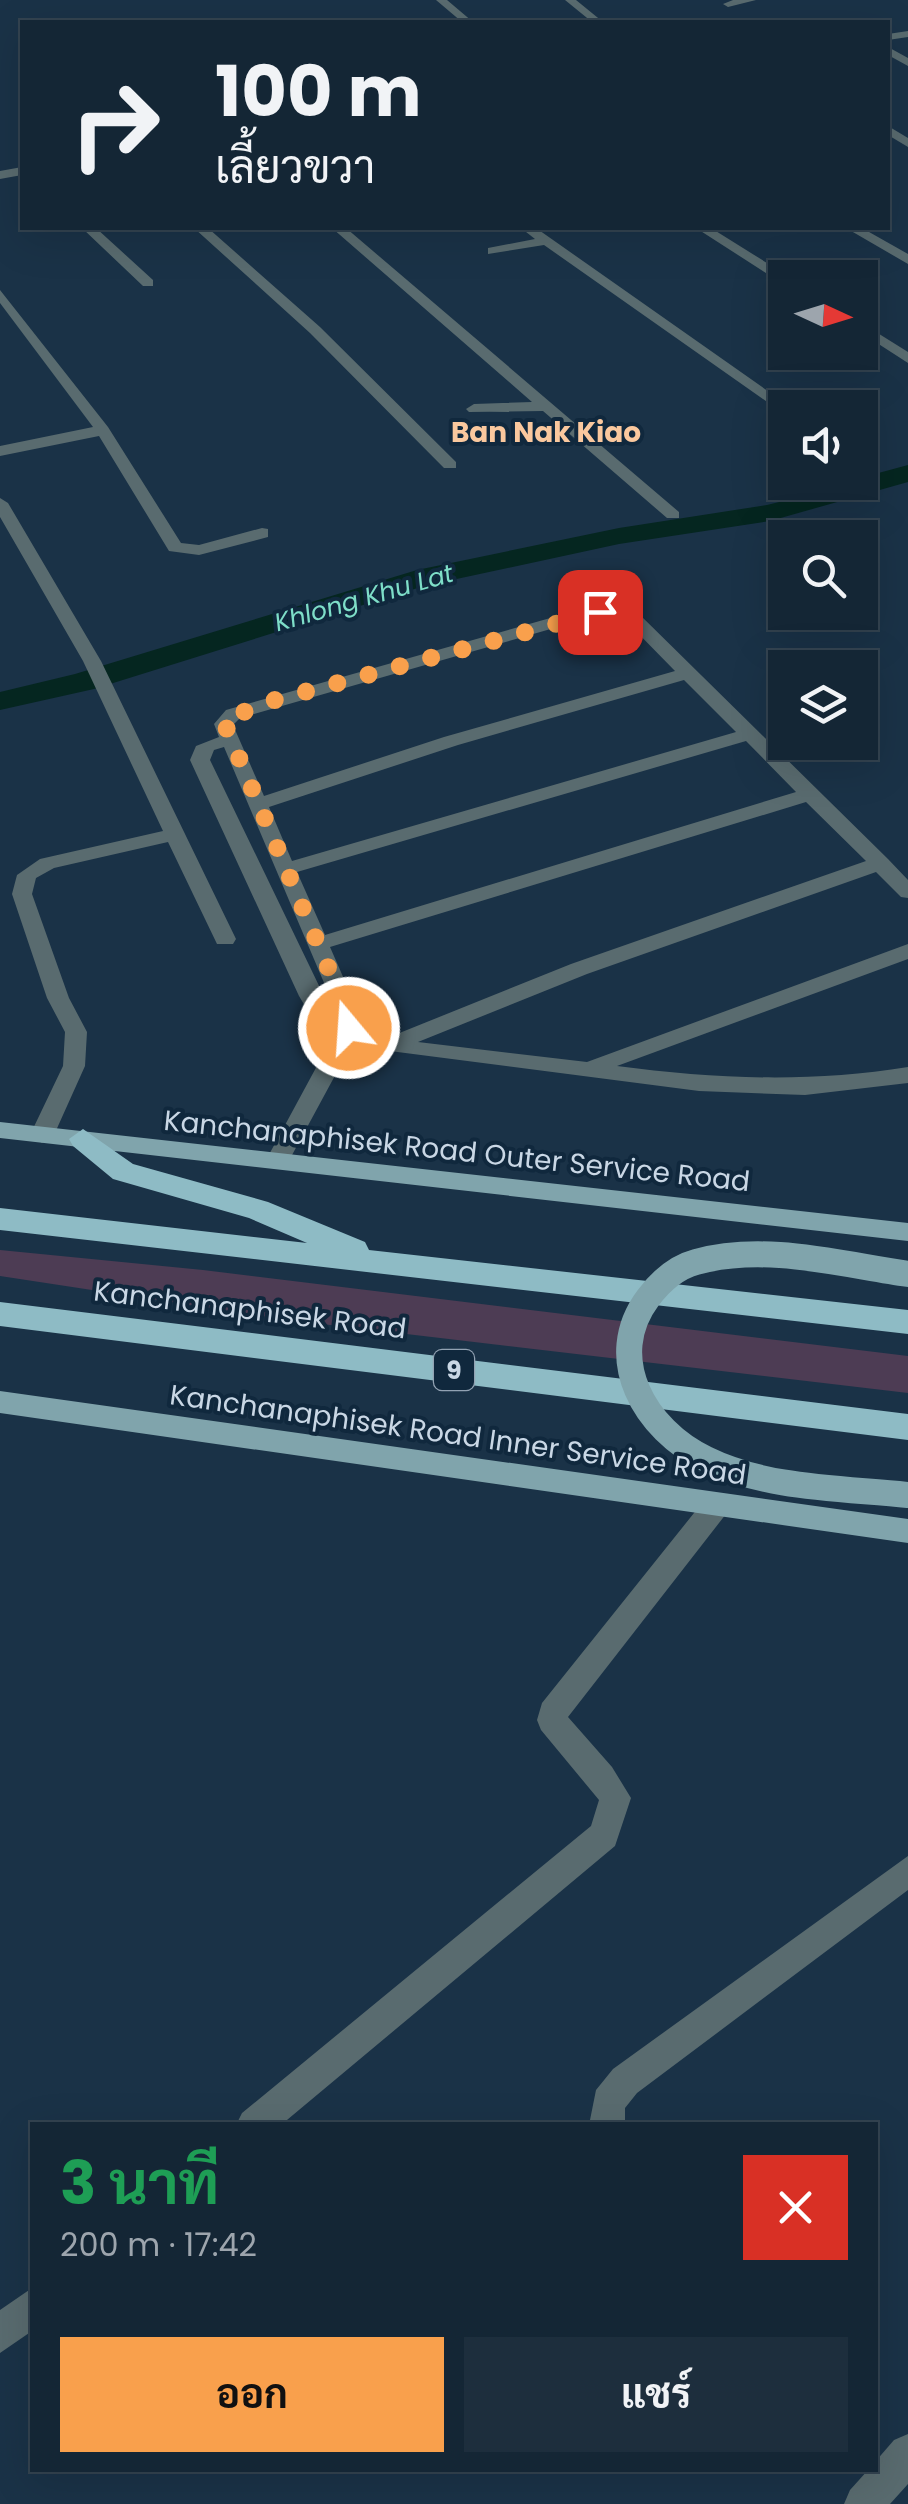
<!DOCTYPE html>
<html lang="th">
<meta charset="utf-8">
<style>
:root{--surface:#142635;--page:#1d2e3d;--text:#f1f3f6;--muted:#9da5ad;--line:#334350;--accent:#f9a04c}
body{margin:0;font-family:Poppins,Sarabun,sans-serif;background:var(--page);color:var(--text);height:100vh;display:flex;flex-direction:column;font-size:38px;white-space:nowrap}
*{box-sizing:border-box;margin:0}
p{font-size:32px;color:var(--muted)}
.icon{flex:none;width:55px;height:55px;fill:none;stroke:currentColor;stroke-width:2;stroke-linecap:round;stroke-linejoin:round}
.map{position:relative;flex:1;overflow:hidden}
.panel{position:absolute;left:30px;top:2122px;width:848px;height:350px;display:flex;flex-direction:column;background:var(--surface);border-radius:0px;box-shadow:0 10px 40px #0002,0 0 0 2px var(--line)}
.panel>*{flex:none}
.hud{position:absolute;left:20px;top:20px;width:870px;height:210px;border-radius:0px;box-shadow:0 10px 40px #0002,0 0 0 2px var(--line);background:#142635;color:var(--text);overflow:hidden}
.needle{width:65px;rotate:94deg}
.fabs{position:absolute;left:768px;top:260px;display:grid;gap:20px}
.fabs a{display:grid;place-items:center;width:110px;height:110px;border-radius:0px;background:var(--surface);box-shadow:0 10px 40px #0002,0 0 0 2px var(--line);font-size:50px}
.pin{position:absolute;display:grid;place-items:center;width:85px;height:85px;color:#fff;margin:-42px;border-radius:20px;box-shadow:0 5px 15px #0006}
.me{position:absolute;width:110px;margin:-55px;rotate:342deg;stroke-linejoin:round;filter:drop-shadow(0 0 8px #0008)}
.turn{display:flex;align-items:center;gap:35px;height:210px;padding:0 30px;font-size:45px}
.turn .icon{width:130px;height:130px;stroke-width:2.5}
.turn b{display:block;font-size:70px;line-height:85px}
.round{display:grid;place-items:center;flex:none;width:105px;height:105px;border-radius:0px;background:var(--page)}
.summary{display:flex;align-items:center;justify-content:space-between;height:170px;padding:0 30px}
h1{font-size:60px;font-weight:700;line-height:75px;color:#1e9e55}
.action{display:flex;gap:20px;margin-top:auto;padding:20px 30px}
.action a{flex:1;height:115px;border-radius:0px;background:var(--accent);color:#111;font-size:40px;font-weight:700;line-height:115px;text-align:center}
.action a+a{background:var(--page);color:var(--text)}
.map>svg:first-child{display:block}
.green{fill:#4d3c54}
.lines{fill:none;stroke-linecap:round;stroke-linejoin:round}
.canal{fill:#052620;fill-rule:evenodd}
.minor{fill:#596b6f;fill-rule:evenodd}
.major{fill:#80a4ac;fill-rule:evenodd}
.highway{fill:#8ebbc5;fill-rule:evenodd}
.major-bridge{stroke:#80a4ac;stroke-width:26}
.route{stroke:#f9a04c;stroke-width:18;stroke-dasharray:0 32.4}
.labels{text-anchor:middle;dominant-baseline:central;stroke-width:8;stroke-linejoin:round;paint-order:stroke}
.far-water-label{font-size:25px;font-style:italic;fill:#7edec8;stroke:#10283d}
.shield{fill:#10283d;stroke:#92a2b3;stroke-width:2.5}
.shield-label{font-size:25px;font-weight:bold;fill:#c9d7e5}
.far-quarter-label{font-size:28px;font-weight:bold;fill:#fac89e;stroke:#10283d}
.street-label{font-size:28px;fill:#c9d7e5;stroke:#10283d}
</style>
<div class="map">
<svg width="908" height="2504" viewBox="0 0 908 2504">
<rect width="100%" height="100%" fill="#1a3247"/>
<path class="green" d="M0 1250 203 1270 908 1356V1393L288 1320 0 1276Z"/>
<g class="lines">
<path class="canal" d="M908 465V482L770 521 619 544 424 586 94 689 0 710V692L75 674 417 570 619 528 767 505 860 482V478Z"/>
<path class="minor" d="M436 0H447L473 22H462Z
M565 0H576L603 22H592Z
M733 0H756L728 7 723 4Z
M908 31V37L888 40V34Z
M888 47 908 58V66L888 55Z
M888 126 908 138V147L888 135Z
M22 167V175L0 179V171Z
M82 228H96L153 280V286H143Z
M194 228H208L320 327 456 462V468H444L310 333Z
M332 228H346L679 512V518H667L543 411 469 412 466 409 474 404 532 402Z
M521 228H536L792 408 780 411 544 245 488 254V248L535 239Z
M696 228H711L791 278 780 282Z
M846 228H862L908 254V264Z
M0 290 108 427 181 543 199 545 262 528 268 529V537L199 555 169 551 99 436 0 456V446L93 427 0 303Z
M860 322 908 352V363L860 332Z
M860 456 871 462V468L860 469Z
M0 498 8 503 101 661 236 939 233 944H217L168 842 54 868 36 878 32 894 69 998 87 1032 85 1066 54 1135 42 1143 30 1135 63 1066 65 1032 47 998 12 894 17 875 40 859 163 831 83 661 0 517Z
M616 607 638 613 888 859 908 880V898L901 897 876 872 587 974 418 1042 587 1062 908 944V959L617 1066C715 1079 810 1083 908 1067V1083L805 1095 699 1091 351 1046 285 1168H269L265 1162 331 1040 324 1038 299 996 190 760 196 746 219 737 214 724 226 710 575 611ZM615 617 626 621 675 671 444 737 264 796 233 725 240 718 582 620ZM684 680 736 732 292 861 269 807 458 745ZM746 741 796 792 325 935 297 872ZM224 747 336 1011 337 1023 210 760 214 750ZM806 802 866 861 571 964 387 1038 358 1033V1011L330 947Z
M716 1494 726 1498 730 1506 726 1514 568 1717 612 1767 631 1798 615 1846 281 2125H236L242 2113 591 1826 599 1800 541 1730 537 1720 542 1703 706 1498Z
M908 1856V1890L637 2093 625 2108V2125H589L596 2090 613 2069Z
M32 2288V2331L0 2353V2310Z
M908 2434V2484L890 2504H844L850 2490 868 2470H875V2462L894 2440Z"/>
<path class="major" d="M0 1122 908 1223V1241L0 1138Z
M0 1391 908 1519V1543L0 1413Z"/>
<path class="highway" d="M83 1129 133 1164 268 1202 365 1242 369 1250 908 1310V1334L0 1230V1208L307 1243 249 1218 113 1179 73 1146 69 1139Z
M0 1302 908 1414V1440L0 1326Z"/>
<path class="major-bridge" d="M908 1274C839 1264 765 1243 696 1262 677 1267 660 1282 648 1298 603 1358 645 1430 706 1459 767 1489 841 1488 908 1495"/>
</g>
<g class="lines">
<path class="route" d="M349 1028 347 1012 223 720 275 700 600 612"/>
</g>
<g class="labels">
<g class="far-water-label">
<text transform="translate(364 598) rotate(-16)">Khlong Khu Lat</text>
</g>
<rect class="shield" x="434" y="1350" width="40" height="40" rx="8"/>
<g class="shield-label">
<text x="454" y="1370">9</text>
</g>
<g class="far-quarter-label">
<text x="546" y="432">Ban Nak Kiao</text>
</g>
<g class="street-label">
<text transform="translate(457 1151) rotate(6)">Kanchanaphisek Road Outer Service Road</text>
<text transform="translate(250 1310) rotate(7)">Kanchanaphisek Road</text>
<text transform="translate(458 1435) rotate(8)">Kanchanaphisek Road Inner Service Road</text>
</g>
</g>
</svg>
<div class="fabs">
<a><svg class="needle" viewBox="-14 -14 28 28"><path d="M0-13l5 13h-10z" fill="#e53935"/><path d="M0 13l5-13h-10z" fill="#9da5ad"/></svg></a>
<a><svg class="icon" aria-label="sound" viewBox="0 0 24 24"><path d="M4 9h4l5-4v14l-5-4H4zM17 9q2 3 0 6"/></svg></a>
<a><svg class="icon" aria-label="search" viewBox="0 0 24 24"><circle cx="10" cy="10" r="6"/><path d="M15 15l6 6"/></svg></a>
<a><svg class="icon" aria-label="layers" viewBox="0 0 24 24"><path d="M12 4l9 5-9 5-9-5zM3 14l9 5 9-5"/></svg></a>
</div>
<div class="pin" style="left:600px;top:612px;background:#d93025"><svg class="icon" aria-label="arrive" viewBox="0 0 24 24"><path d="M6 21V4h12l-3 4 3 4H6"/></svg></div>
<svg class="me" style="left:349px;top:1028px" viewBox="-20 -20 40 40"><circle r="17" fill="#f9a04c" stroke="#fff" stroke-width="3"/><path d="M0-11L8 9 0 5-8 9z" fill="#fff"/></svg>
<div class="hud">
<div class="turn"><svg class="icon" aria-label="right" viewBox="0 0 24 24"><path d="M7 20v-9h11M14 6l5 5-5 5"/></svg><div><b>100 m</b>เลี้ยวขวา</div></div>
</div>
<section class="panel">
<div class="summary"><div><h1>3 นาที</h1><p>200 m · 17:42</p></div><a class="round" style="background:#d93025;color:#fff"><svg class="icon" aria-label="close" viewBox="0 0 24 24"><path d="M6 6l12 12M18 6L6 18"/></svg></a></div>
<div class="action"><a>ออก</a><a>แชร์</a></div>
</section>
</div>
